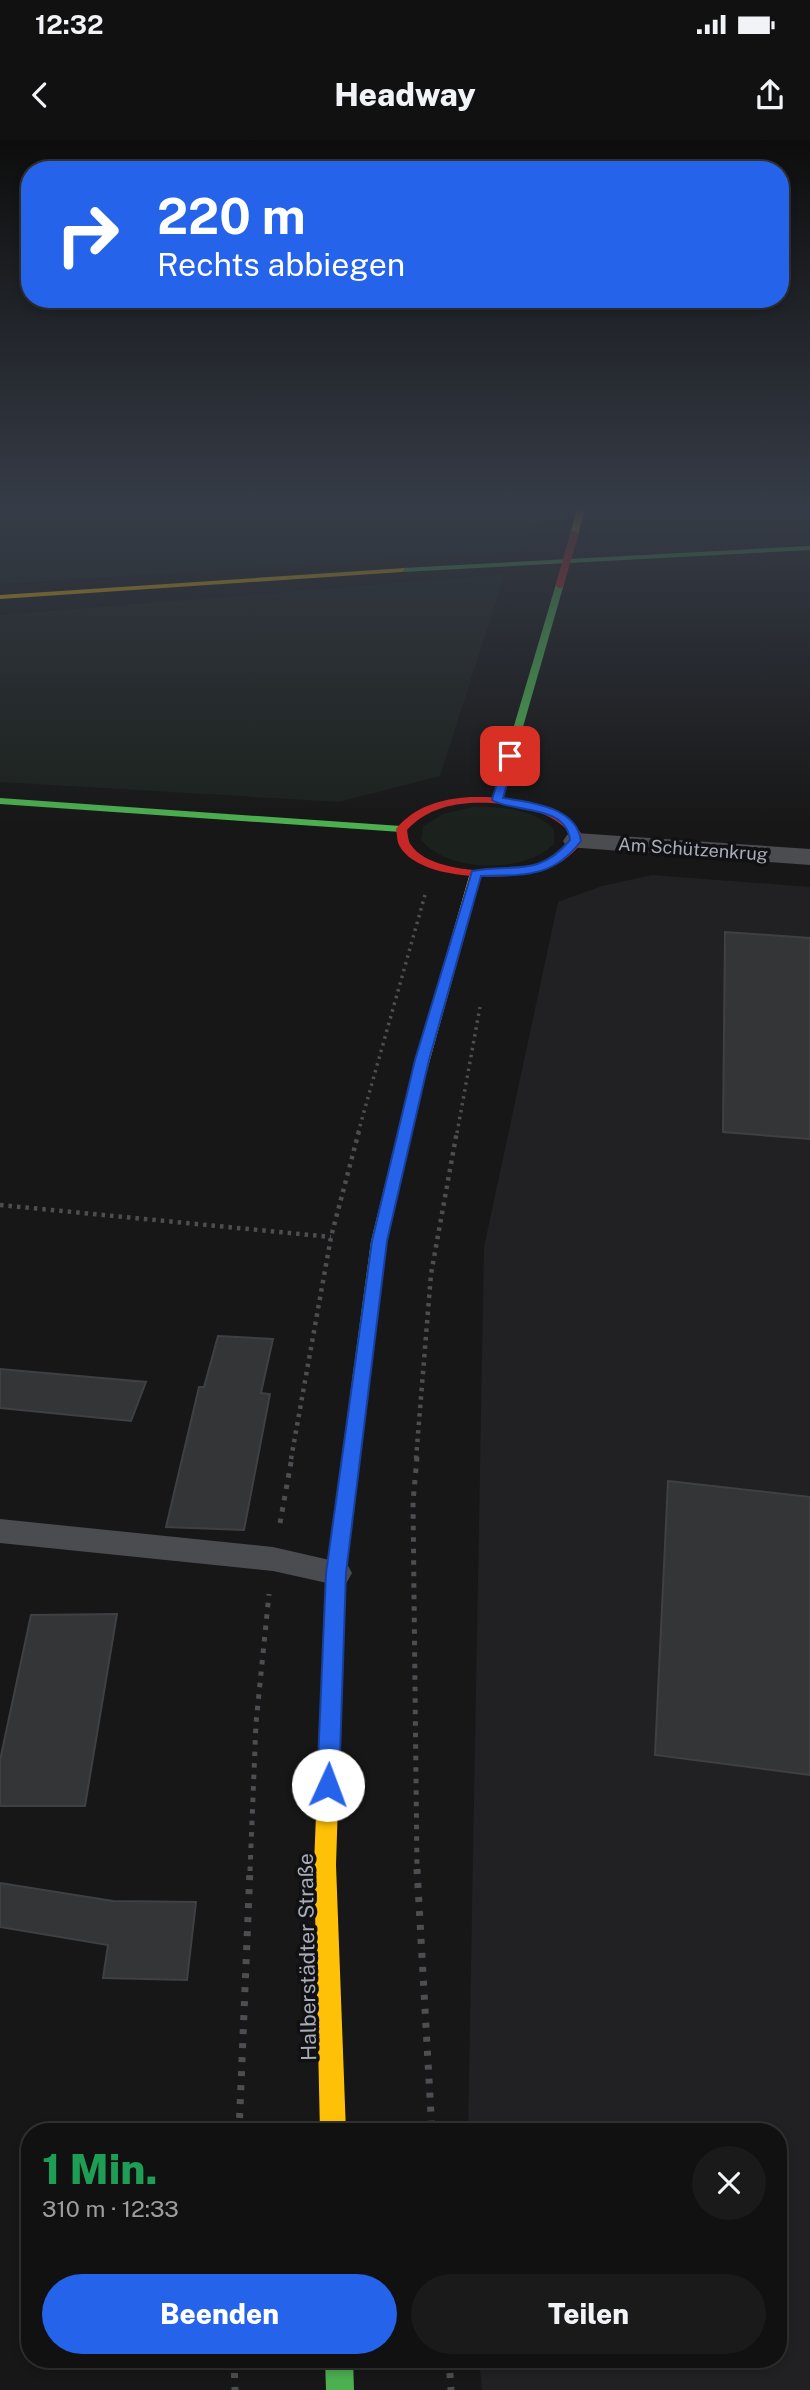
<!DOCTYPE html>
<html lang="de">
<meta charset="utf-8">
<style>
:root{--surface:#111;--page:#1a1a1a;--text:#f1f3f6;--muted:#9c9d9f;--line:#303131;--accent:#2563eb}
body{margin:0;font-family:"Public Sans",sans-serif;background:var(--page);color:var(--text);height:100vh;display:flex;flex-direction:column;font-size:26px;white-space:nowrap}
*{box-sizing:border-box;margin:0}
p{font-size:23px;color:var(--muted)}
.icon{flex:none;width:38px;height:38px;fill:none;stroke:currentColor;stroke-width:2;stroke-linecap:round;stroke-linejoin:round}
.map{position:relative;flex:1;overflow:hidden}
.side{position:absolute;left:21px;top:1983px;width:766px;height:245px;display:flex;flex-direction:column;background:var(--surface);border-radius:28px;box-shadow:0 4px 10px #0003,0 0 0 2px var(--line)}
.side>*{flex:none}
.banner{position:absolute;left:21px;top:21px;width:768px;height:147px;border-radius:28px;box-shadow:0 4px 10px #0003,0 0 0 2px var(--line);background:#2563eb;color:#fff;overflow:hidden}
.pin{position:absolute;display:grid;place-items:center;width:60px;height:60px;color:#fff;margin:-30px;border-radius:14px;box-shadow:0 4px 10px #0006}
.me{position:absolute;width:77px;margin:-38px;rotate:2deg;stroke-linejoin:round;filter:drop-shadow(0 0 5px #0008)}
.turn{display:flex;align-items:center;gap:24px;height:147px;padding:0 21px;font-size:32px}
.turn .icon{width:91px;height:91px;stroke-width:2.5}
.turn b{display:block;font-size:49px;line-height:60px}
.round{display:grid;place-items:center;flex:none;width:74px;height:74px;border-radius:37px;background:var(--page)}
.summary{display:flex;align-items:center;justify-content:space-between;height:119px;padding:0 21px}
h1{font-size:42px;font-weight:800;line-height:52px;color:#1e9e55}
.button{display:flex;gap:14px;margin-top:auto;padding:14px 21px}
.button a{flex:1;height:80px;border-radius:42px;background:var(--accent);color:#fff;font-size:28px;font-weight:800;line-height:80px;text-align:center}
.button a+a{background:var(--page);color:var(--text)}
.status{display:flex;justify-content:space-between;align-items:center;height:49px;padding:0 35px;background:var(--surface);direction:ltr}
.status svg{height:19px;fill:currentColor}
header{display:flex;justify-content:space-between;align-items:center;height:91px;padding:0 21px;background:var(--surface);font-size:32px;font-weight:800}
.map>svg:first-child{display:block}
.built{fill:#212124}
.green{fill:#1b211c}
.building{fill:#343537;stroke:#3f4043;stroke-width:2}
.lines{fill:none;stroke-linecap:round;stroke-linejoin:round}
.path-far3{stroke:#4d4e52;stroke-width:3.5;stroke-dasharray:2.5 4.5;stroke-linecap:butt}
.path-far2{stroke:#4d4e52;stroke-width:4.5;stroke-dasharray:3.5 5;stroke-linecap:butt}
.path-far1{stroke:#4d4e52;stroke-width:5;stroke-dasharray:4.5 7;stroke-linecap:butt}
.path{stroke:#4d4e52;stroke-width:7;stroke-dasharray:5 9;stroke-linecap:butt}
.lane{fill:#4b4c50;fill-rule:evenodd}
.street{fill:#4b4c50;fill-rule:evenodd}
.fast{fill:#4caf50;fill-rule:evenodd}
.slow{fill:#ffc107;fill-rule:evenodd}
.jam{fill:#c62828;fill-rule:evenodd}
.jam-bridge{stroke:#c62828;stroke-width:8}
.route{fill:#2563eb;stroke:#184099;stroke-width:2}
.labels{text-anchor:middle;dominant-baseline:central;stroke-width:7;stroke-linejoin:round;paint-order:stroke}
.far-street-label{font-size:18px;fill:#a8adb8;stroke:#111113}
.street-label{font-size:21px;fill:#a8adb8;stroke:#111113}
</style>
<div class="status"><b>12:32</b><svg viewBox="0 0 49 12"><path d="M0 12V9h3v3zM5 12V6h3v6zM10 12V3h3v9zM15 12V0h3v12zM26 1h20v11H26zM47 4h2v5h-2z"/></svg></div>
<header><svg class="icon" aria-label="back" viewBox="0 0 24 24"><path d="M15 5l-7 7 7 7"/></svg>Headway<svg class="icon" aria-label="share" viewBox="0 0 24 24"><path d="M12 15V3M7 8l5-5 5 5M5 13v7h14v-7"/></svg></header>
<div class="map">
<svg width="810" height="2250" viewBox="0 0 810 2250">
<rect width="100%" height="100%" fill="#171717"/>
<path class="built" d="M652 735 810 747V2250H482L479 2219H779V1992H468L484 1107 558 762 602 746Z"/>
<path class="green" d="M0 369H542L523 411 0 444Z
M505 434 440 636 339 662 0 642V475Z
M473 667C501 667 533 668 554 689V704C524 734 448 733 421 700L423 686 443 674Z"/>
<path class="building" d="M725 792 810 798V999L723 992Z
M218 1196 273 1199 261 1253 270 1254 244 1390 166 1387 199 1247H204Z
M0 1229 146 1242 131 1281 0 1268Z
M668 1341 810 1357V1635L655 1615Z
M117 1474 85 1666H0V1620L31 1475Z
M0 1743 113 1761 196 1762 187 1840 103 1838 108 1805 0 1787Z"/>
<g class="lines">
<path class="path-far3" d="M358 993 425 755
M457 993 480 867"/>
<path class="path-far2" d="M0 1065 331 1097
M291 1319 331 1097 359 991
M416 1319 431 1134 457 991"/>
<path class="path-far1" d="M417 1317 413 1362 417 1731
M280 1383 292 1317
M250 1731 256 1583 269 1454"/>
<path class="path" d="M417 1729 432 1992
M239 1992 250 1729
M234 2219 235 2250
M449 2219 451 2250"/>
<path class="lane" d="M0 1379 273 1407 347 1424 352 1433 347 1442 336 1445 273 1431 0 1403Z"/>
<path class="street" d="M576 693 810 709V725L567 707 563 701 567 695Z"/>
<path class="fast" d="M810 406V410L402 432 398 430 402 428Z
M560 442 564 444 502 660 493 662 492 660 556 444Z
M0 658 401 686 406 689 401 692 0 664Z
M419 930 426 934 387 1101 346 1433 344 1475 341 1480 334 1483 327 1480 324 1475 326 1433 371 1101 412 934Z
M325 2219H353L354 2250H326Z"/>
<path class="slow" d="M577 369H585L578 395 574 397 570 395Z
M405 428 402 432 0 459V455Z
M476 730 482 733 426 934 424 937H414L412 934 470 733Z
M334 1467 341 1470 344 1475 336 1725 346 1992H320L314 1725 324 1475 327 1470Z"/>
<path class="jam" d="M470 657C509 656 554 661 581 693L579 706C570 717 557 726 543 730 510 741 418 742 399 705 397 701 397 694 396 689 415 666 441 659 470 657ZM470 663C506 662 547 666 572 695L569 705C559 713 549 721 536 725 507 735 430 734 411 705 408 701 408 695 407 690 425 671 445 665 470 663Z"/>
<path class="jam-bridge" d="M560 444 574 395"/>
</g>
<linearGradient id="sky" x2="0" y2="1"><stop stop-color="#0d0d0d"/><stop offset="0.54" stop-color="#363c47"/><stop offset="1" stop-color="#363c47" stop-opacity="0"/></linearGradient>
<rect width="810" height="684" fill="url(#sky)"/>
<path class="route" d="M510 613 515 616 503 658C530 662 577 667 581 701 553 738 524 735 481 736L429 920 387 1101 346 1433 339 1645 336 1652 328 1655 320 1652 317 1645 326 1433 372 1101 415 920 472 731C514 723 538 738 570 700 566 664 513 673 492 660L505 616Z"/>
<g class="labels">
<g class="far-street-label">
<text transform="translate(693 709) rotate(4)">Am Schützenkrug</text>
</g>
<g class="street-label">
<text transform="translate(307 1817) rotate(-91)">Halberstädter Straße</text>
</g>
</g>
</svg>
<div class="pin" style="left:510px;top:616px;background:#d93025"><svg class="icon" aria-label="arrive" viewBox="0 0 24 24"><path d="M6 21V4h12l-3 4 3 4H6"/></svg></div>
<svg class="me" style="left:328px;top:1645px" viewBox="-20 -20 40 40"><circle r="19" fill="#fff"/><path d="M0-13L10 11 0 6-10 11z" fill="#2563eb"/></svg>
<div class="banner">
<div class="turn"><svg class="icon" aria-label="right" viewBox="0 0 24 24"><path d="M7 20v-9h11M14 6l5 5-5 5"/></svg><div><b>220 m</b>Rechts abbiegen</div></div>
</div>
<section class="side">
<div class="summary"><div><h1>1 Min.</h1><p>310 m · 12:33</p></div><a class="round"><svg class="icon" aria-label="close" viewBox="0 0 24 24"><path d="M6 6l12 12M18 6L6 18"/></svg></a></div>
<div class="button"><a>Beenden</a><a>Teilen</a></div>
</section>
</div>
